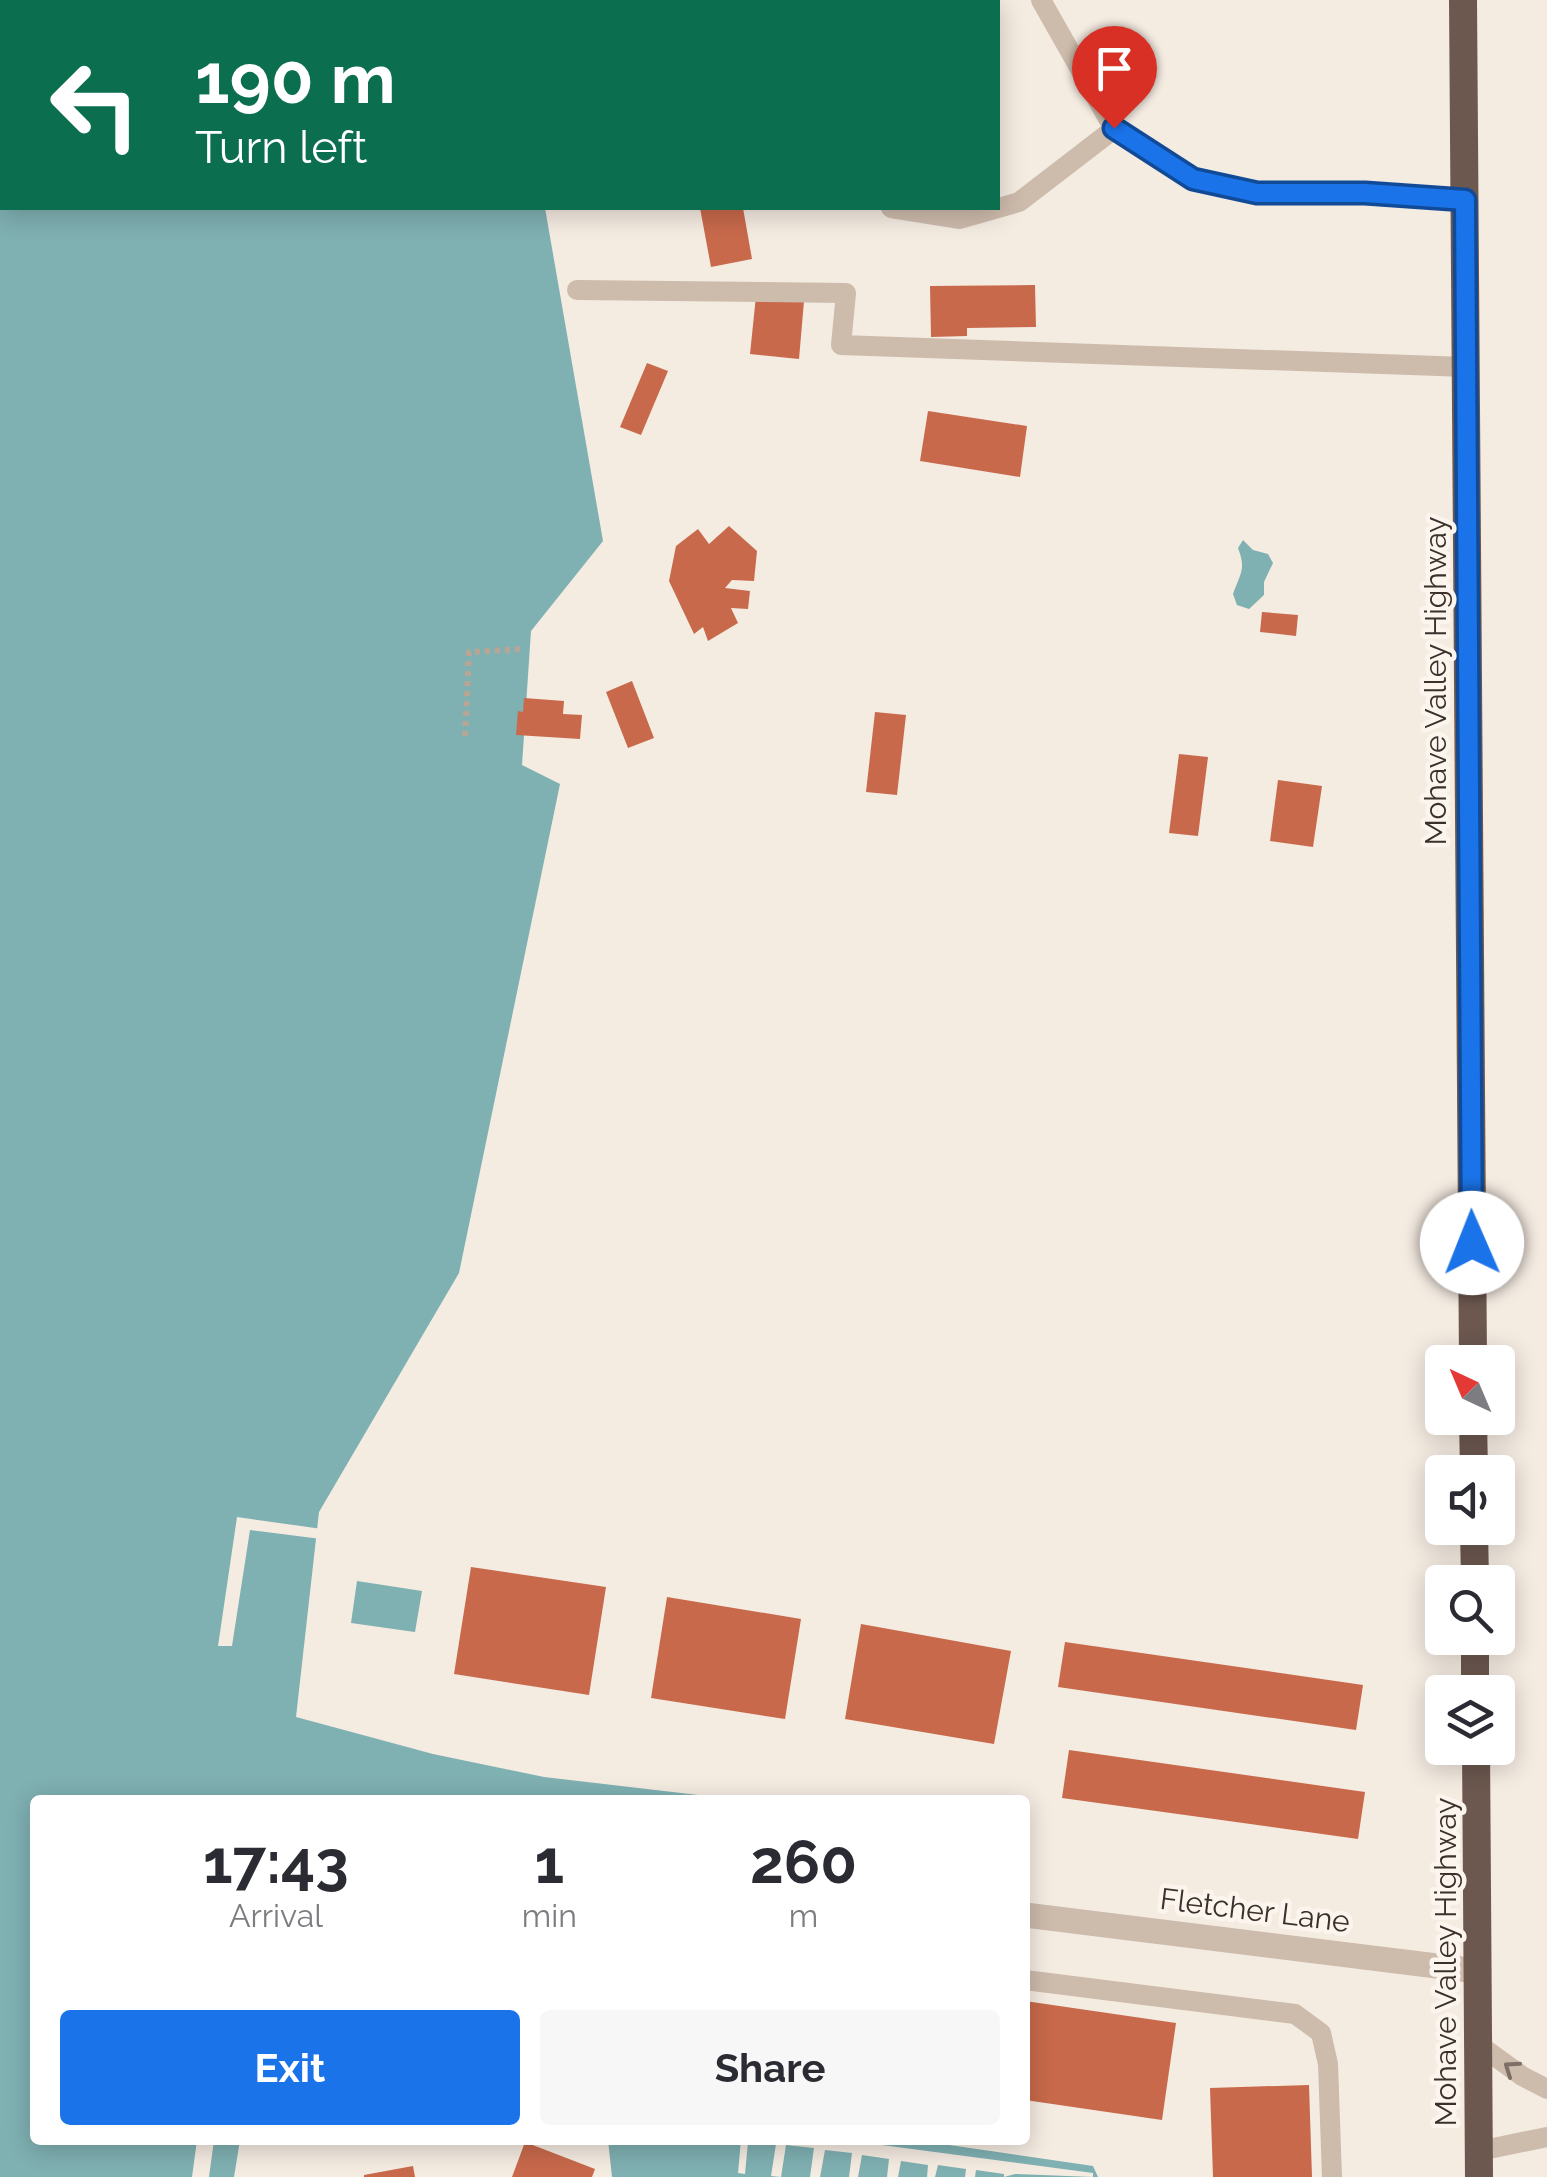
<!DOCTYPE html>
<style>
:root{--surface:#fff;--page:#f7f7f7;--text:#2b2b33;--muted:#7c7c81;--accent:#1a73e8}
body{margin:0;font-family:Raleway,sans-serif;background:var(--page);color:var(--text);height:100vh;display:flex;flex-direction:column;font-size:38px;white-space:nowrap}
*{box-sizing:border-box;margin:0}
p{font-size:32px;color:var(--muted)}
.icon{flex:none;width:55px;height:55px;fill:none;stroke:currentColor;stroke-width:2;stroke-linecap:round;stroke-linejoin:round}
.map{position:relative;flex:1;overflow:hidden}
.side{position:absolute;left:30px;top:1795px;width:1000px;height:350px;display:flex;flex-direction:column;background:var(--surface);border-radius:10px;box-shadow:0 5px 25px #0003}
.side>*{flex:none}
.hud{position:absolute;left:0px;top:0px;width:1000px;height:210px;box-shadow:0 5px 25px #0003;background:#0b6e4f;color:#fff;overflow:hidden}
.needle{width:65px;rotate:316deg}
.tools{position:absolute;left:1425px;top:1345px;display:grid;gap:20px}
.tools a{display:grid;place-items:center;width:90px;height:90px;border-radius:10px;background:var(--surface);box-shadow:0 5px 25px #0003;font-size:50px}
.pin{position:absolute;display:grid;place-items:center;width:85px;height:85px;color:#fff;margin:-102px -42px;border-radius:50% 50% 50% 0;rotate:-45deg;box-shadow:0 0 10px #0007}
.pin .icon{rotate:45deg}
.me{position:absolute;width:110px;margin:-55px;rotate:359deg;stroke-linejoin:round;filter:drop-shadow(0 0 8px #0008)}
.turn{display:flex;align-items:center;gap:35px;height:210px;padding:0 30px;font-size:45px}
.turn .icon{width:130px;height:130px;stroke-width:2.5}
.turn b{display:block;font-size:70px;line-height:85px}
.eta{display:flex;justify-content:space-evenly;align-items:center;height:170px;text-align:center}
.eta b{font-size:60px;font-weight:700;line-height:70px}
.action{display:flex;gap:20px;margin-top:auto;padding:20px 30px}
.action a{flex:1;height:115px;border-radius:10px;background:var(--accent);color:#fff;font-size:40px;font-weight:700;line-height:115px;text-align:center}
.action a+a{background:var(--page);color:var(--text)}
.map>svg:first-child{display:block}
.water{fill:#7fb0b2}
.pier{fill:#f4ebe1}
.building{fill:#c8694b}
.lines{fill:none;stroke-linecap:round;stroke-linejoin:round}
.path{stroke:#b9a596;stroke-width:6;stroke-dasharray:5 5;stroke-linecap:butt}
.service{stroke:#cdbbac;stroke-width:20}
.minor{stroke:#cdbbac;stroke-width:25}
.trunk{stroke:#6c584f;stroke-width:28}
.oneway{stroke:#7d6f65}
.route-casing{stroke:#114b97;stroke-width:25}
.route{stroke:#1a73e8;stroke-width:18}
.labels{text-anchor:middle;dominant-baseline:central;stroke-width:9;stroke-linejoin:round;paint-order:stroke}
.street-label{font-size:30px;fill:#3b302b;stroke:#fbf5ee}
</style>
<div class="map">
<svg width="1547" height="2177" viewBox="0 0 1547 2177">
<rect width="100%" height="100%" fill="#f4ebe1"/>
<path class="water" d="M0 0H549L2 2V208H545L603 541 531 631 522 765 560 784 459 1273 319 1512 296 1717 433 1754 544 1777 741 1800H35V2140H240L234 2177H0Z
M1243 540 1253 550 1268 554 1273 563 1264 582V595L1249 609 1237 605 1233 594C1241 572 1246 569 1238 548Z
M357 1581 422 1591 415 1632 351 1623Z
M608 2140H915L1093 2166 1098 2177H612Z"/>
<path class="pier" d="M237 1517 322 1529 321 1539 250 1530 232 1646H218Z
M197 2140H214L209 2177H192Z
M741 2140H844L1093 2173V2177L1015 2174 1004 2177V2174L976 2170 975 2177H965L966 2169 938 2165 935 2177H927L928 2165 901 2161 898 2177H887L889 2159 862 2155 858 2177H849L852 2153 825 2150 820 2177H810L814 2148 786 2145 781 2177 771 2176 776 2144 748 2142 745 2174 738 2173Z"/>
<path class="building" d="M700 208H743L752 259 711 267Z
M1035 285 1036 327 967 328V336L931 337 930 286Z
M756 296 804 301 799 359 750 354Z
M647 363 668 371 641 435 620 427Z
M928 411 1027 426 1020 477 920 461Z
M729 526 757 551 754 581 732 580 725 588 750 591 748 609 731 608 738 623 708 641 703 627 694 634 669 581 676 546 698 529 709 544Z
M1262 612 1298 615 1296 636 1260 632Z
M632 681 654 738 628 748 606 692Z
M524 698 564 701 563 714 582 715 580 739 516 735 518 711 523 712Z
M875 712 906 715 897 795 866 792Z
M1179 754 1208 757 1198 836 1169 833Z
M1278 780 1322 786 1313 847 1270 841Z
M471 1567 606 1587 589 1695 454 1674Z
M667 1597 801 1619 785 1719 651 1698Z
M861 1624 1011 1651 994 1744 845 1719Z
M1065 1642 1363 1685 1356 1730 1058 1687Z
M1069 1750 1365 1792 1358 1839 1062 1798Z
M1025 2001 1176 2023 1162 2120 1025 2100Z
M1309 2085 1312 2177H1213L1210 2088Z
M525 2142 595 2169 592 2177H512Z
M413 2166 415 2177H364V2175Z"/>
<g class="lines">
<path class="path" d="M465 736 469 652 524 649"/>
<path class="service" d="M667 0 669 2
M1041 0 1114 129 1193 179 1257 193H1365L1465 200
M925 2 927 0
M891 208 960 219 1019 202 1114 129
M577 290 846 293 841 345 1466 367
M1025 1980 1295 2014 1321 2033 1328 2064 1332 2177
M1478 2044 1522 2076 1547 2089
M1479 2151 1547 2137"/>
<path class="minor" d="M1025 1915 1477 1971"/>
<path class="trunk" d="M1463 0 1473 1362
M1473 1418 1474 1472
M1474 1528 1475 1582
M1475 1638V1692
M1476 1748 1479 2177"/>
</g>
<defs><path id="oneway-chevron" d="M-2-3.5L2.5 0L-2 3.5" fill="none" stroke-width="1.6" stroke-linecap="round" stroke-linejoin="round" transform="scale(2.5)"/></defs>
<use class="oneway" href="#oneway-chevron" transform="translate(1511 2068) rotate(-145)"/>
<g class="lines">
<defs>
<path id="route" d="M1114 128 1193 179 1257 193H1365L1465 200 1472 1243"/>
</defs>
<use href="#route" class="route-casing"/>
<use href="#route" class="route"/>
</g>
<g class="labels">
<g class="street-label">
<text transform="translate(1435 681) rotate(-90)">Mohave Valley Highway</text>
<text transform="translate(1255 1910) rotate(7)">Fletcher Lane</text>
<text transform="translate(1445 1962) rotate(-90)">Mohave Valley Highway</text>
</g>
</g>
</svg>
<div class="tools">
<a><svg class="needle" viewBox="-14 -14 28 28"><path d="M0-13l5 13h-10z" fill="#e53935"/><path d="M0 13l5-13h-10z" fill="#7c7c81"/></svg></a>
<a><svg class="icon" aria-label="sound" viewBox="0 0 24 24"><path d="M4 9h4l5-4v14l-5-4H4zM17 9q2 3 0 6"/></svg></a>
<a><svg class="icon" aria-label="search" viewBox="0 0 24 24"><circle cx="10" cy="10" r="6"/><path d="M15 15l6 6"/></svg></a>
<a><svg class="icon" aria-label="layers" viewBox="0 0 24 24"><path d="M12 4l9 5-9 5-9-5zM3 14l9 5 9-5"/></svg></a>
</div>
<div class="pin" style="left:1114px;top:128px;background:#d93025"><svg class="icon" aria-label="arrive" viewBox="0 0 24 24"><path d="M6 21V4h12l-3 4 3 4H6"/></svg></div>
<svg class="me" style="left:1472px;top:1243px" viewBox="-20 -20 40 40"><circle r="19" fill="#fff"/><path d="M0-13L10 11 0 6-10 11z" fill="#1a73e8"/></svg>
<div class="hud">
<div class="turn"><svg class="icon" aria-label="left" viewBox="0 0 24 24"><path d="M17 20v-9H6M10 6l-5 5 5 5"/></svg><div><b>190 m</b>Turn left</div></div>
</div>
<section class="side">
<div class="eta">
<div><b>17:43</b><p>Arrival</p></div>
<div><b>1</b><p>min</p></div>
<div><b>260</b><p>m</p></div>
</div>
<div class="action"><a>Exit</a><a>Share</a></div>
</section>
</div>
